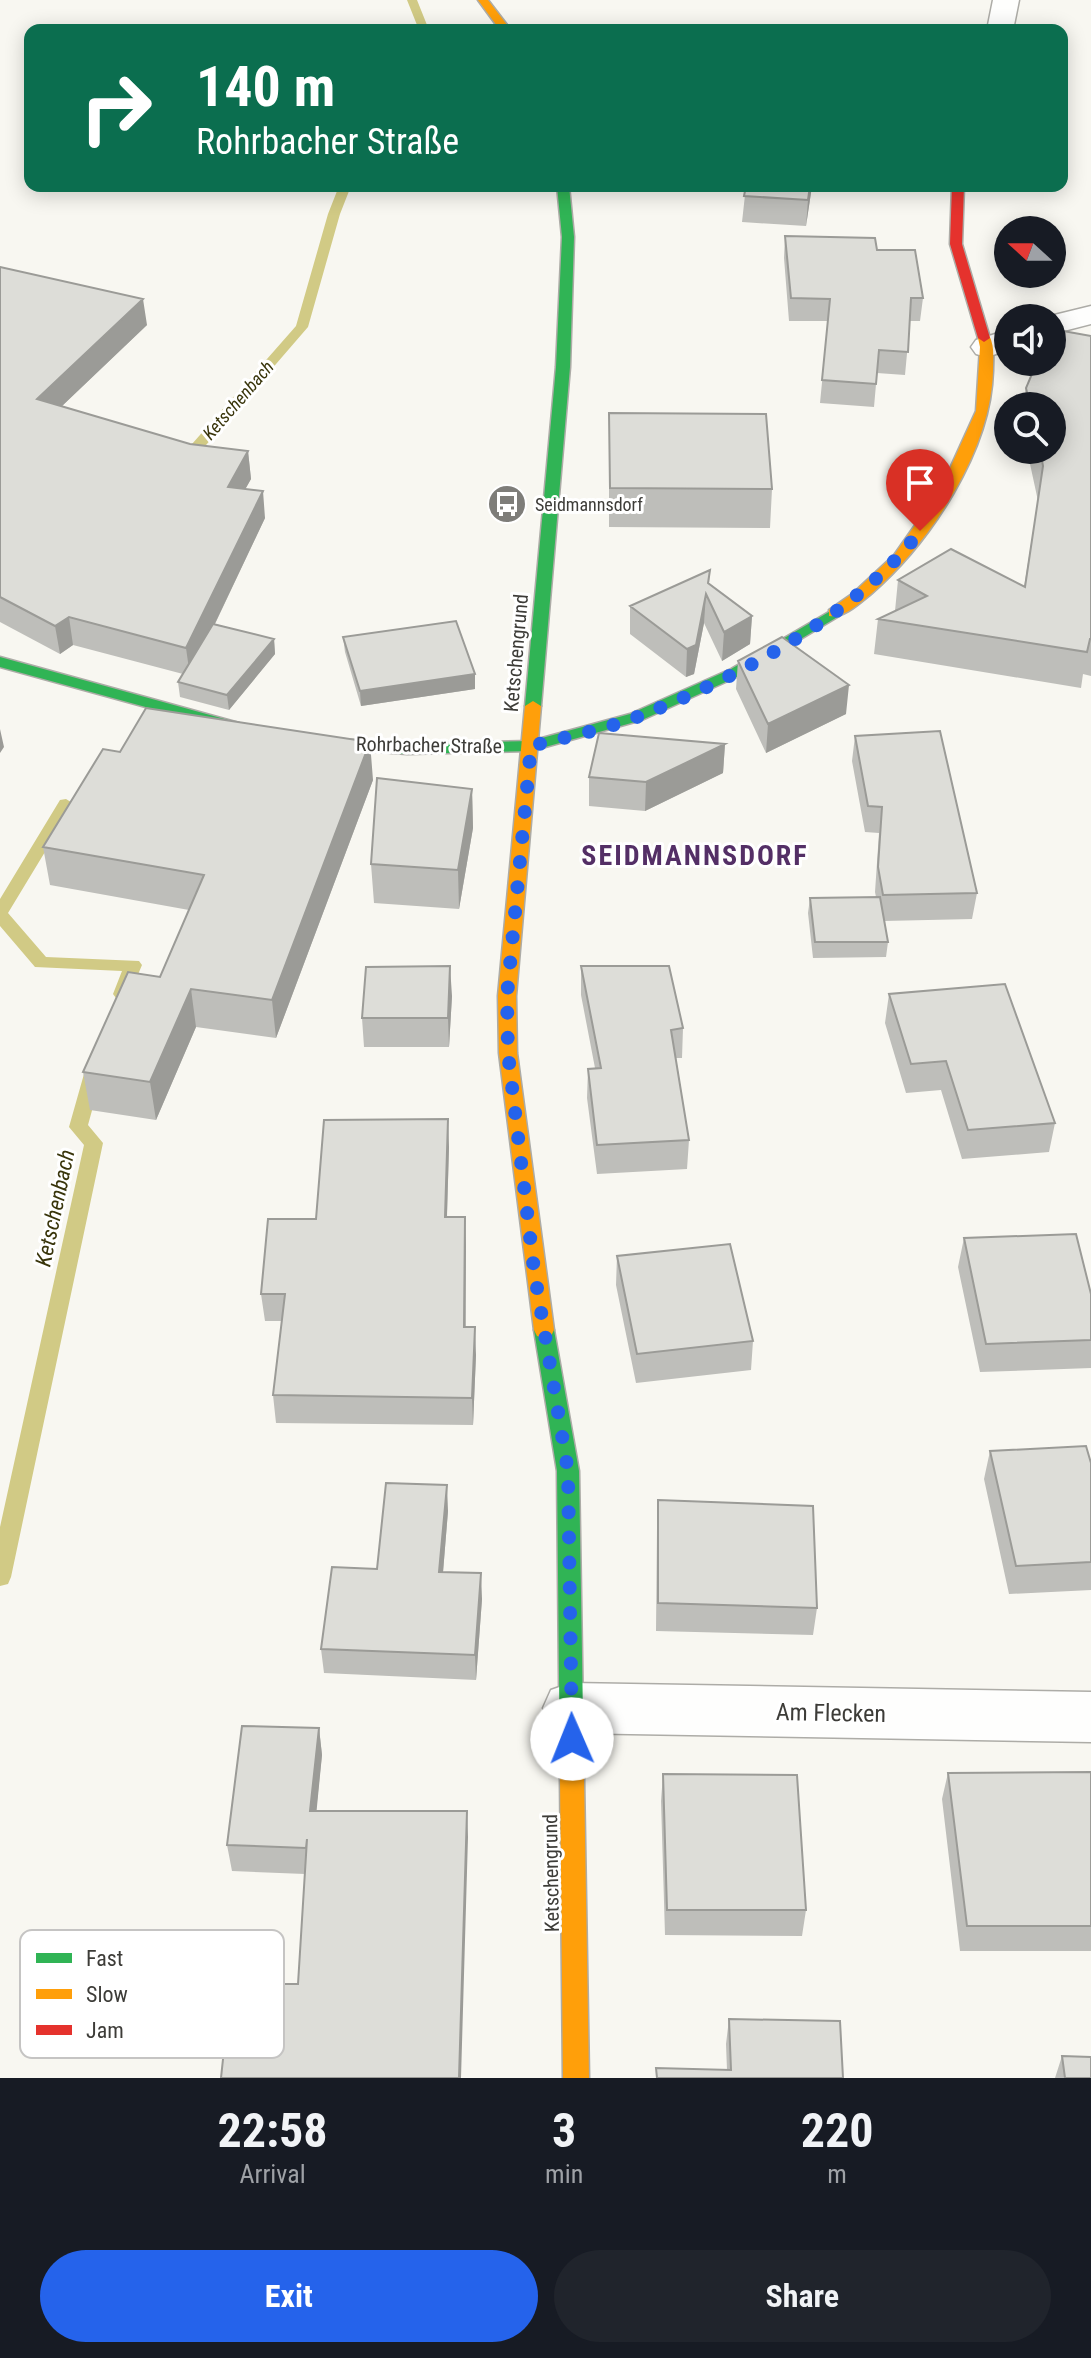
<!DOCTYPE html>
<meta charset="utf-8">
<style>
:root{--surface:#171b24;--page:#20242c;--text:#f1f3f6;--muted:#9ea1a6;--accent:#2563eb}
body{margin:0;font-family:"Roboto Condensed",sans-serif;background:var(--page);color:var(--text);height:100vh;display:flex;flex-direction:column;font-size:30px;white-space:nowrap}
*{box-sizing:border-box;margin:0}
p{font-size:26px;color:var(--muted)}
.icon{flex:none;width:44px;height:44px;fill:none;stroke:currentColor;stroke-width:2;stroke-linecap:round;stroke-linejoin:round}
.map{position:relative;height:2078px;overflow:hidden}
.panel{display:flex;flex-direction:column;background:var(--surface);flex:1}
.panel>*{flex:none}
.banner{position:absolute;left:24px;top:24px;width:1044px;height:168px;border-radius:16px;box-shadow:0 4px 20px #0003;background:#0b6e4f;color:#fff;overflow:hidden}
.needle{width:52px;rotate:291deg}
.controls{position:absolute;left:994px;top:216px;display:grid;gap:16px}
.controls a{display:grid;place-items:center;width:72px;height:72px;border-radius:50%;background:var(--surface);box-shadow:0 4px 20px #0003;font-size:40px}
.pin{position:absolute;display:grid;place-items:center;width:68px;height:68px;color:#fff;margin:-82px -34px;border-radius:50% 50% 50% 0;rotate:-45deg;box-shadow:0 0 8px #0007}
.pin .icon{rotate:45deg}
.me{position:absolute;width:88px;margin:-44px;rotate:359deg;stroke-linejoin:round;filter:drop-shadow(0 0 6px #0008)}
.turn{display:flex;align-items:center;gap:28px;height:168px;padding:0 40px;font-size:36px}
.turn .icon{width:104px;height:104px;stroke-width:2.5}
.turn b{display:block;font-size:56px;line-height:68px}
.eta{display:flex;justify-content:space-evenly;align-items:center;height:136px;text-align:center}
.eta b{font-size:48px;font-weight:700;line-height:56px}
.cta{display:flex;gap:16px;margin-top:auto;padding:16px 40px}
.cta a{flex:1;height:92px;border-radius:48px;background:var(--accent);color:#fff;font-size:32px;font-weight:700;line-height:92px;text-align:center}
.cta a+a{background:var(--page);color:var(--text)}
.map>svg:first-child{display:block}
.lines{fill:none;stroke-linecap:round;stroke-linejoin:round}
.stream{fill:#d1ca85;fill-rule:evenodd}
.street-casing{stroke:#adaca7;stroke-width:3}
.fast-casing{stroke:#adaca7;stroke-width:3}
.slow-casing{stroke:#adaca7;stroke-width:3}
.jam-casing{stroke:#adaca7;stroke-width:3}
.street{fill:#fefefd;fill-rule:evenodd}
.fast{fill:#30b455;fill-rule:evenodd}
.slow{fill:#ff9f0a;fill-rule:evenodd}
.jam{fill:#e5322d;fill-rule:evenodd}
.wall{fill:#bebeba}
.shaded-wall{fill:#9b9b97}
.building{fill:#ddddd8;stroke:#9b9b97;stroke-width:2}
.route{stroke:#2563eb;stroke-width:14;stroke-dasharray:0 25.2}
.labels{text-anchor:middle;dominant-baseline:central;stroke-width:6;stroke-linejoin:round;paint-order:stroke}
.far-water-label{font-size:18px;font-style:italic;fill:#39350b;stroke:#fff}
.far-poi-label{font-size:18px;fill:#3d3c38;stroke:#fff;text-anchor:start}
.street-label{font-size:20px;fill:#3d3c38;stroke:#fff}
.water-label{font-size:22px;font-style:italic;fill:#39350b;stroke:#fff}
.near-street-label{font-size:24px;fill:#3d3c38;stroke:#fff}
.district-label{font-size:28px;font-weight:bold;letter-spacing:2px;fill:#542f66;stroke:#fff}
.key{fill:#fff;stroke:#c5c4c3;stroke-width:2}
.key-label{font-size:22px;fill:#3d3c38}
</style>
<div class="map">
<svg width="1091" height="2078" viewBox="0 0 1091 2078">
<rect width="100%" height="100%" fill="#f8f7f1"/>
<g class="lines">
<path class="stream" d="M407 0H417L429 30H419Z
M339 186H351L340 214 308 327 187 467H177V461L296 326 328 214Z
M66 799 74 804 8 913 46 957 139 961 142 965 128 998H116L113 994 122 971 35 967 0 926V899L60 800Z
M93 1067 102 1074 88 1125 103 1143 11 1577 8 1584 0 1586V1527L84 1145 69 1127 84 1074Z"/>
<defs>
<path id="street" d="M993 0H1019L1013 30H987Z
M1091 306V324L1052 334V318H1042Z
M1008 330V350L987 357 976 354 971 347 976 340Z
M571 1683 1091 1692V1742L571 1733 551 1726 543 1708 551 1690Z"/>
<path id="fast" d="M557 186H569L574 237 570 367 541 706 533 711 525 706 556 367 562 237Z
M834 609 839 610V616L741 675 642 720 531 751 407 754 312 747 304 742 312 737 407 744 531 741 630 714 731 669Z
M0 657 239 723 241 726 233 731 0 667Z
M544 1322 551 1324 554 1330 579 1471 584 1778 580 1786 572 1789 564 1786 560 1778 557 1471 534 1330 537 1324Z"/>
<path id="slow" d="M478 0H488L511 30H500Z
M984 334 989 335C995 347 993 358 993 371 991 451 930 543 871 594 860 603 843 619 829 616V610L852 594 894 555 941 488 976 411 980 347 978 338Z
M533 701 541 706 516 996 517 1053 554 1330 551 1336 544 1338 537 1336 534 1330 499 1053 498 996 525 706Z
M572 1767 580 1770 584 1778 589 2078H563L560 1778 564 1770Z"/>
<path id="jam" d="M952 186H964L962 244 990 338 984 342 978 338 950 244Z"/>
</defs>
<use href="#street" class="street-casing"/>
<use href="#fast" class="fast-casing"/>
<use href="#slow" class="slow-casing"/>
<use href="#jam" class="jam-casing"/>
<use href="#street" class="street"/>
<use href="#fast" class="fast"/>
<use href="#slow" class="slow"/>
<use href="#jam" class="jam"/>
</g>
<path class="wall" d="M746 186H812L806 226 742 222Z
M785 236 877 250 923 298 920 321H910L905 375 877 373 874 407 820 403 828 321H789L784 258Z
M0 267 147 325 62 406 190 444 248 451 251 479 245 489 265 518 215 624 274 639 275 654 229 710 180 697 178 682 183 674 73 645 60 654 0 622Z
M1091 336V676L1083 674 1081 688 874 654 878 619 895 611 898 580 1024 587 1038 501 1027 450H1052V406H1023L1026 388Z
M609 413 772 489 770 528 609 527Z
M710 570 709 584 752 616 750 644 722 661 704 623 694 674 686 677 630 634V606Z
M343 637 475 689 361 706 345 652Z
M738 661 846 714 766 753 736 689Z
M855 736 977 893 972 919 884 921 888 942 886 957 813 958 808 913 810 898 876 897 875 892 879 833 865 832 852 761Z
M725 744 723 773 645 811 589 806V777Z
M120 752 373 780 276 1038 196 1027 156 1120 90 1110 83 1072 160 977 189 910 50 885 43 847Z
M472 789 473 828 459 909 374 903 371 864Z
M581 966 683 1028 682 1058H676L689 1140 687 1169 597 1174 587 1098 588 1069 595 1068 581 995Z
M889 994 1055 1123 1049 1152 962 1159 941 1090 906 1093 885 1023Z
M452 996 449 1047H364L362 1018Z
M449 1147 447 1217H465L466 1327 476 1355 473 1425 276 1423 273 1395 282 1321H265L261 1294 316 1219Z
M964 1238 1091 1294V1368L980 1372 958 1267Z
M617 1256 753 1341 751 1370 636 1383 616 1285Z
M990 1451 1091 1463V1590L1009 1594 984 1479Z
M658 1500 817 1608 813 1635 656 1631 657 1528Z
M448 1511 443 1572 482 1599 476 1680 324 1673 321 1649 377 1569Z
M319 1728 322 1755 316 1811 468 1837 298 1984 305 1874 232 1871 227 1845Z
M1091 1772V1951H960L942 1799 948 1773Z
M663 1774 806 1910 802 1936 665 1935 661 1801Z
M729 2019 843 2078H656V2068L727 2070 726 2044Z
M1062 2056 1091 2078H1055Z"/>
<path class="shaded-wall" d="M810 186H812L806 226 808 200Z
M143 299 147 325 41 426 37 399Z
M248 451 251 479 231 515 228 487Z
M263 491 265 518 190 676 186 648Z
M706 594 704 623 694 674 686 677 687 649Z
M752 616 750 644 722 661 724 632Z
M69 617 73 645 60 654 55 626Z
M274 639 275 654 229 710 227 695Z
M475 674V689L361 706 360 691Z
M849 685 846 714 766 753 768 724Z
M0 729 4 747 0 753Z
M370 742 373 780 276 1038 272 1000Z
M725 744 723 773 645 811 646 782Z
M472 789 473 828 459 909 458 870Z
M450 966 452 996 449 1047 448 1018Z
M191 989 196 1027 156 1120 150 1082Z
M448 1119 449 1147 446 1245 445 1217Z
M465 1217 466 1245 465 1355 464 1327Z
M475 1327 476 1355 473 1425 472 1398Z
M447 1485 448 1511 441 1597 439 1572Z
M481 1573 482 1599 476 1680 475 1655Z
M319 1728 322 1755 314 1837 310 1811Z
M467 1811 468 1837 461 2078H459Z"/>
<path class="building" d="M746 186H810L808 200 744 196Z
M785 236 875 238 877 250H915L923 298H911L908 352 879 350 876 384 822 380 830 299 791 298Z
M0 267 143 299 37 399 190 444 248 451 228 487 263 491 186 648 69 617 55 626 0 597Z
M1052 329 1091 336V639H1090L1087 652 878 619 927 596 898 580 951 549 1025 587 1043 466 1040 450H1052V406H1030L1026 388 1037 362H1052Z
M609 413 766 414 772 489 610 488Z
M710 570 708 583 752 616 724 632 706 594 696 645 687 649 630 606Z
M456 621 475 674 360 691 343 637Z
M213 624 274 639 227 695 178 682Z
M782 637 849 685 768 724 738 661Z
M146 708 370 742 272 1000 191 989 150 1082 83 1072 128 972 160 977 204 875 43 847 103 749 120 752Z
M940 731 977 893 883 895 878 867 882 807 868 806 855 736Z
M599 733 725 744 646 782 589 777Z
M377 778 472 789 458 870 371 864Z
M880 897 888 942H815L810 898Z
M450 966 448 1018H362L366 967Z
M581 966H669L683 1028 671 1030 689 1140 597 1145 588 1069 601 1068Z
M1005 984 1055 1123 968 1130 946 1061 911 1064 889 994Z
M448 1119 445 1217H465L464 1327H475L472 1398 273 1395 285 1294H261L268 1219H316L324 1120Z
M1076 1234 1091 1294V1340L986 1344 964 1238Z
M730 1244 753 1341 637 1354 617 1256Z
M1086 1446 1091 1463V1562L1016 1566 990 1451Z
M386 1483 447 1485 439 1572 481 1573 475 1655 321 1649 332 1567 377 1569Z
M658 1500 813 1506 817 1608 658 1603Z
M242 1726 319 1728 310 1811H467L459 2078H221L231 1984H298L307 1839 306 1848 227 1845Z
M1091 1772V1926H967L948 1773Z
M663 1774 797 1775 806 1910H667Z
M729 2019 840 2021 843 2078H657L656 2068 731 2070Z
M1062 2056 1091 2057V2078H1065Z"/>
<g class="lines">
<path class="route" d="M572 1739 568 1471 534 1270 508 1053 507 996 531 746C566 737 603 730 637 717 735 679 857 615 920 531"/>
</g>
<defs>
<symbol id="bus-disc" viewBox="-11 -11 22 22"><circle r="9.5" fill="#7e7d79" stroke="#fff"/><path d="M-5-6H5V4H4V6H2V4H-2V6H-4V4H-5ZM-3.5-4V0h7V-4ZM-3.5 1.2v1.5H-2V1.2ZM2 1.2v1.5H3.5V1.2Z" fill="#fff"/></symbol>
</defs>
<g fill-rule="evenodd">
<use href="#bus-disc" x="485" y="482" width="44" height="44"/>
</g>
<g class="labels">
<g class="far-water-label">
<text transform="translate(238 400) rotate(-49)">Ketschenbach</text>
</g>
<g class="far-poi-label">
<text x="535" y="504">Seidmannsdorf</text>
</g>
<g class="street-label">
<text transform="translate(516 653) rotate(-85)">Ketschengrund</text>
<text transform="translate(429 745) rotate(1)">Rohrbacher Straße</text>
<text transform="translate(551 1873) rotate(-91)">Ketschengrund</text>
</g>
<g class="water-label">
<text transform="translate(55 1208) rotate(-78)">Ketschenbach</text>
</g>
<g class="near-street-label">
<text transform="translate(831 1713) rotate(1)">Am Flecken</text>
</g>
<g class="district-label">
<text x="695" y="855">SEIDMANNSDORF</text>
</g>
</g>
<rect x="20" y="1930" width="264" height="128" rx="12" class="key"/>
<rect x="36" y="1953" width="36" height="10" fill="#30b455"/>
<rect x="36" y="1989" width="36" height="10" fill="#ff9f0a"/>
<rect x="36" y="2025" width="36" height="10" fill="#e5322d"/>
<g class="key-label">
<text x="86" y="1966">Fast</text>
<text x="86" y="2002">Slow</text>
<text x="86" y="2038">Jam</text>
</g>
</svg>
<div class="controls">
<a><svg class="needle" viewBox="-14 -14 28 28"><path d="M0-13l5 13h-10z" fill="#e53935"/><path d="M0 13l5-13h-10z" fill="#9ea1a6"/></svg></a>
<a><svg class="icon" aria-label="sound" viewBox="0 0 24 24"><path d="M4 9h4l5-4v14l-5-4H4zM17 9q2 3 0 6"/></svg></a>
<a><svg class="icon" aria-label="search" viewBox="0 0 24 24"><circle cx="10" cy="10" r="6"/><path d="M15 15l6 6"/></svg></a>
</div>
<div class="pin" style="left:920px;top:531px;background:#d93025"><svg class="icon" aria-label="arrive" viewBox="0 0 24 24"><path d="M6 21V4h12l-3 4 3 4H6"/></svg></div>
<svg class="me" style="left:572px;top:1739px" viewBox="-20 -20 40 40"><circle r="19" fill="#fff"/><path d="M0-13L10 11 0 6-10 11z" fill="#2563eb"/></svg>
<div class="banner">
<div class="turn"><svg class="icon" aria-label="right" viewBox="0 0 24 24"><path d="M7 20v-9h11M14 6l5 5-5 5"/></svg><div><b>140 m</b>Rohrbacher Straße</div></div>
</div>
</div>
<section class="panel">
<div class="eta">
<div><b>22:58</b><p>Arrival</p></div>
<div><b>3</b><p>min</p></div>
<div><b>220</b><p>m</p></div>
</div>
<div class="cta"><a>Exit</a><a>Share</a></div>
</section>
